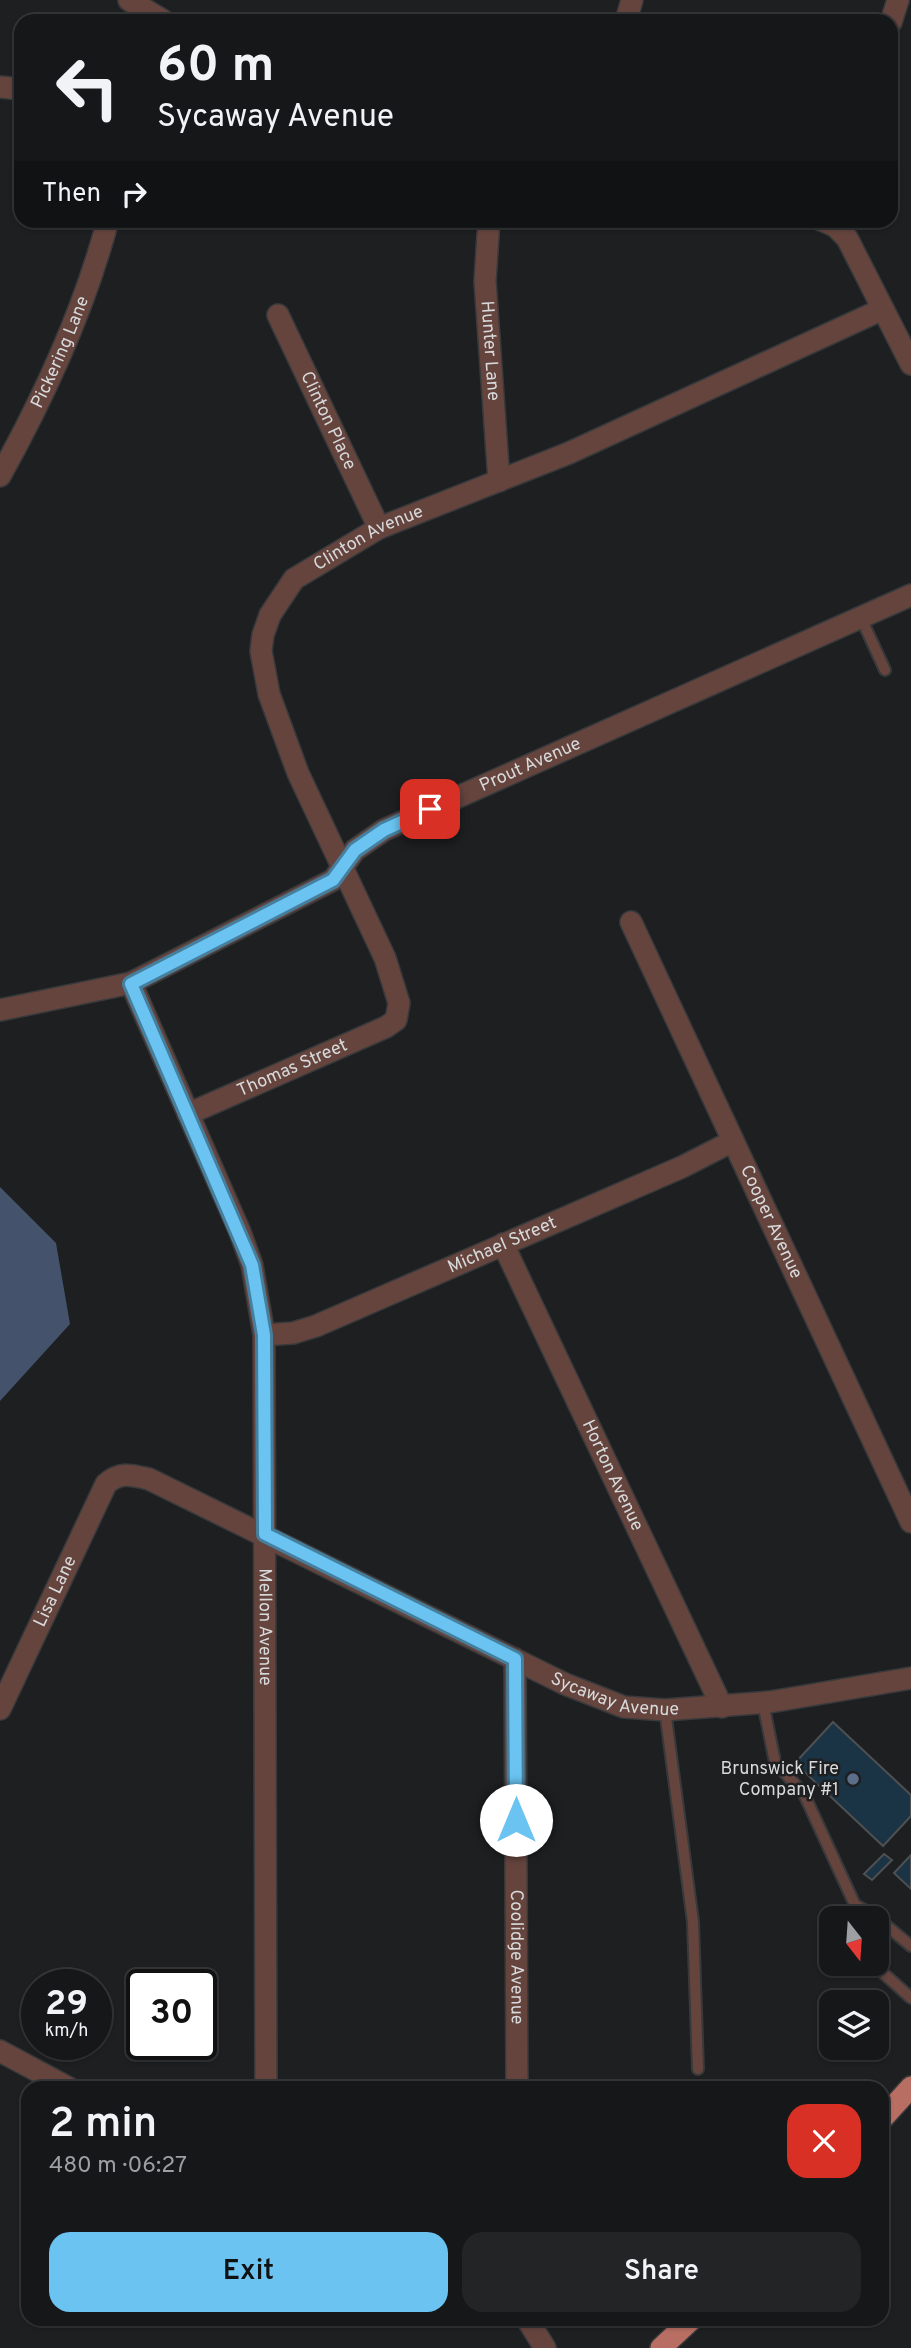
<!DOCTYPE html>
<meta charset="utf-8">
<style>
:root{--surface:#161719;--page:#232426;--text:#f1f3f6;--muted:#9e9fa2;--line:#353638;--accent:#6ac3f1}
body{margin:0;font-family:Overpass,sans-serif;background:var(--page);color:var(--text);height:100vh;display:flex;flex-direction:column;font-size:26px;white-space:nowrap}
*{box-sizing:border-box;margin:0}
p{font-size:23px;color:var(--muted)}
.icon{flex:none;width:38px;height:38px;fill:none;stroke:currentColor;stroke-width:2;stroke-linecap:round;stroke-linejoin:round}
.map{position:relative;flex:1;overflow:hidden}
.drawer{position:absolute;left:21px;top:2081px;width:868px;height:245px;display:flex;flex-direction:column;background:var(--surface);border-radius:21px;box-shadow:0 2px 5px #0004,0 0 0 2px var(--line)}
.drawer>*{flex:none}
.guide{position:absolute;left:14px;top:14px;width:884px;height:214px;border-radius:21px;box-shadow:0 2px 5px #0004,0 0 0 2px var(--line);background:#161719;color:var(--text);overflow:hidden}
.needle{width:46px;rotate:163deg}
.tools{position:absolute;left:819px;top:1906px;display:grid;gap:14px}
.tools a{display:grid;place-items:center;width:70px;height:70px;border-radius:14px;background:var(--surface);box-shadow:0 2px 5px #0004,0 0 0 2px var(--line);font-size:35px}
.speed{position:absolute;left:21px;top:1969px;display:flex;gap:14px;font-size:35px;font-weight:700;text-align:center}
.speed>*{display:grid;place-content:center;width:91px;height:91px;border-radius:50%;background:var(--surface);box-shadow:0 2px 5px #0004,0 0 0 2px var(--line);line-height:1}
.speed small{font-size:18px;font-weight:400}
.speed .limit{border:4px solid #111;border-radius:10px;background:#fff;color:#111}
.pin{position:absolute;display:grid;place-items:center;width:60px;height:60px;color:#fff;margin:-30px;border-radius:14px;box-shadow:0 4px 10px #0006}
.me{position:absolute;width:77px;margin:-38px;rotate:0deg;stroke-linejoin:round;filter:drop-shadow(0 0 5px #0008)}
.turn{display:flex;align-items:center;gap:24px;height:147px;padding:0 28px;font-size:32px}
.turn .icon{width:91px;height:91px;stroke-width:2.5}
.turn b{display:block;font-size:49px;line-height:60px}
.then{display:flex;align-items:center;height:66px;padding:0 28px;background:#0003;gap:14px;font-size:26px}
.round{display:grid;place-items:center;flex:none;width:74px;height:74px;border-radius:21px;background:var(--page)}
.head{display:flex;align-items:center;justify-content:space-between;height:119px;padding:0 28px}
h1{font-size:42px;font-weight:600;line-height:52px}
.action{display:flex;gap:14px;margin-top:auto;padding:14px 28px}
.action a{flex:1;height:80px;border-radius:21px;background:var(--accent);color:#111;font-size:28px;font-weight:600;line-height:80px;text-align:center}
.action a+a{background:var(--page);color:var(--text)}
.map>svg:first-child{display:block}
.water{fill:#44526b}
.building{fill:#1b3445;stroke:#4e5052;stroke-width:2}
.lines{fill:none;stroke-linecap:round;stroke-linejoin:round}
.service-casing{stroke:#37393b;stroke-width:14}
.minor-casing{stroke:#37393b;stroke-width:24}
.tertiary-casing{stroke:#37393b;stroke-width:24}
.trunk-casing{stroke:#37393b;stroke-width:24}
.service{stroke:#65443e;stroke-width:10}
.minor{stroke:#65443e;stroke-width:21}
.tertiary{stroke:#65443e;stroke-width:21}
.trunk{stroke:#b86e62;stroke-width:21}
.route-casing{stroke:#457f9d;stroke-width:18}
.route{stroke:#6ac3f1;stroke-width:12}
.service-dot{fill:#5c6f8a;stroke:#1d1f21;stroke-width:2.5}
.labels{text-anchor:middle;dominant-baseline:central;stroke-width:5;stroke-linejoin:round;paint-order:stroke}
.street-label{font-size:18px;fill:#d7d9da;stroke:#1d1f21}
.poi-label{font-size:18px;fill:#d7d9da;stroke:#1d1f21;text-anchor:end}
</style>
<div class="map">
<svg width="911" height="2348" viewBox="0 0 911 2348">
<rect width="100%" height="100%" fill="#1d1f21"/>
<path class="water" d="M0 1187 56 1243 70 1324 0 1401Z"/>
<path class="building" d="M833 1722 911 1795V1816L883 1846 795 1763Z
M884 1854 892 1860 872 1880 864 1874Z
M911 1855V1889L894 1873Z"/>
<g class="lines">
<defs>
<path id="service" d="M861 618 885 670
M763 1703 775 1762 804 1794 855 1905
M665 1710 693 1922 698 2069
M854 1918 855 1905 875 1916 911 1946
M873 1964 911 1998"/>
<g id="minor">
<path d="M626 21 632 0"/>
<path d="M891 22 898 0"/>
<path d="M0 87 21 89"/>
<path id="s1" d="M489 220 485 281 499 481"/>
<path d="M821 220 835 226 847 238 911 364"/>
<path id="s2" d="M278 315 379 528"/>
<path id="s3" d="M0 476C45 395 84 311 108 220"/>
<path id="s4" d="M631 922 911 1522"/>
<path id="s5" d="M131 983 240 1232 252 1265 264 1335 266 2088"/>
<path id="s6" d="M0 1010 131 983 333 880 355 850 384 830 911 595"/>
<path id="s7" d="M188 1114 386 1027 396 1020 399 1003 385 958 298 773 269 694 261 651 263 635 270 615 294 579 379 528 569 453 883 309"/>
<path id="s8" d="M503 1244 722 1707"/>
<path id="s9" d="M264 1335 293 1333 316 1326 682 1167 733 1141"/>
<path id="s10" d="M515 1659 517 2088"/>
<path id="s11" d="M0 1709 106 1484C120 1471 132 1475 149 1479L565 1684 624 1707 665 1710 770 1702 911 1678"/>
<path d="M0 2051 69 2088"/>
<path d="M527 2319 545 2348"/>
</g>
<path id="tertiary" d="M129 0 164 21"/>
<path id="trunk" d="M882 2119 911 2087
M661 2348 692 2319"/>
</defs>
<use href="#service" class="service-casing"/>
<use href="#minor" class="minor-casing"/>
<use href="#tertiary" class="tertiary-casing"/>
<use href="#trunk" class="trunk-casing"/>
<use href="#service" class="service"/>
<use href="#minor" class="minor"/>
<use href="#tertiary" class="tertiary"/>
<use href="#trunk" class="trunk"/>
</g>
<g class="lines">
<defs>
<path id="route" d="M430 809 384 830 355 850 333 880 131 984 252 1265 264 1335 265 1534 515 1659 516 1820"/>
</defs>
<use href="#route" class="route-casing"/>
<use href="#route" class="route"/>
</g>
<circle class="service-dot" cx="853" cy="1779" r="7"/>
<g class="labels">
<g class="street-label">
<text stroke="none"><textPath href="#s3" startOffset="138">Pickering Lane</textPath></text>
<text stroke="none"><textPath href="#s1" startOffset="131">Hunter Lane</textPath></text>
<text stroke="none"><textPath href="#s2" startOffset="117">Clinton Place</textPath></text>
<text stroke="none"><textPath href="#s7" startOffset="791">Clinton Avenue</textPath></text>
<text stroke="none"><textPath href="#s6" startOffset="593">Prout Avenue</textPath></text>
<text stroke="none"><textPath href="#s7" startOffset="114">Thomas Street</textPath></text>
<text stroke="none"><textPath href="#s4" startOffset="331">Cooper Avenue</textPath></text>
<text stroke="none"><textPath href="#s9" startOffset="256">Michael Street</textPath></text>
<text stroke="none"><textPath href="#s8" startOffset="256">Horton Avenue</textPath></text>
<text stroke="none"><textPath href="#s11" startOffset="130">Lisa Lane</textPath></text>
<text stroke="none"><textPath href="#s5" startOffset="670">Mellon Avenue</textPath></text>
<text stroke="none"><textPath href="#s11" startOffset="810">Sycaway Avenue</textPath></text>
<text stroke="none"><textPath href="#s10" startOffset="298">Coolidge Avenue</textPath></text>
</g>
<g class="poi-label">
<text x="839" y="1769">Brunswick Fire<tspan x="839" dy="21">Company #1</tspan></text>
</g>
</g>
</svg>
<div class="tools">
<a><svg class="needle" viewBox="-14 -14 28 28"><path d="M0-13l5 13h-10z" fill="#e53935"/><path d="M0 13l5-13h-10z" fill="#9e9fa2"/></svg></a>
<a><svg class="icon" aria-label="layers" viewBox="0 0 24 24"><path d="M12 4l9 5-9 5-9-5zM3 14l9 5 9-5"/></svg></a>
</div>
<div class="speed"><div>29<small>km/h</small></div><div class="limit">30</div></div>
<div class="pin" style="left:430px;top:809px;background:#d93025"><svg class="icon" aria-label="arrive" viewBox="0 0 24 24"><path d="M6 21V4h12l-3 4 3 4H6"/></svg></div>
<svg class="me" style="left:516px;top:1820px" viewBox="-20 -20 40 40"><circle r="19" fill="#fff"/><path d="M0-13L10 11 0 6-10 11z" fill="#6ac3f1"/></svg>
<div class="guide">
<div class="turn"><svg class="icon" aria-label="left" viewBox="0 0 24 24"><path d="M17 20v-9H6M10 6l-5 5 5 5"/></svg><div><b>60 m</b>Sycaway Avenue</div></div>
<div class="then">Then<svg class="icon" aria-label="right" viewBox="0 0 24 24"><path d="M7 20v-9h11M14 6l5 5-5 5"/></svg></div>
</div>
<section class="drawer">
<div class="head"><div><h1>2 min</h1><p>480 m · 06:27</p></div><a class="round" style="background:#d93025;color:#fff"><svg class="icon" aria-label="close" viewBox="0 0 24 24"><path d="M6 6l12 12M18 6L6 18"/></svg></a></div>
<div class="action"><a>Exit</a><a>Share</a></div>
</section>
</div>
